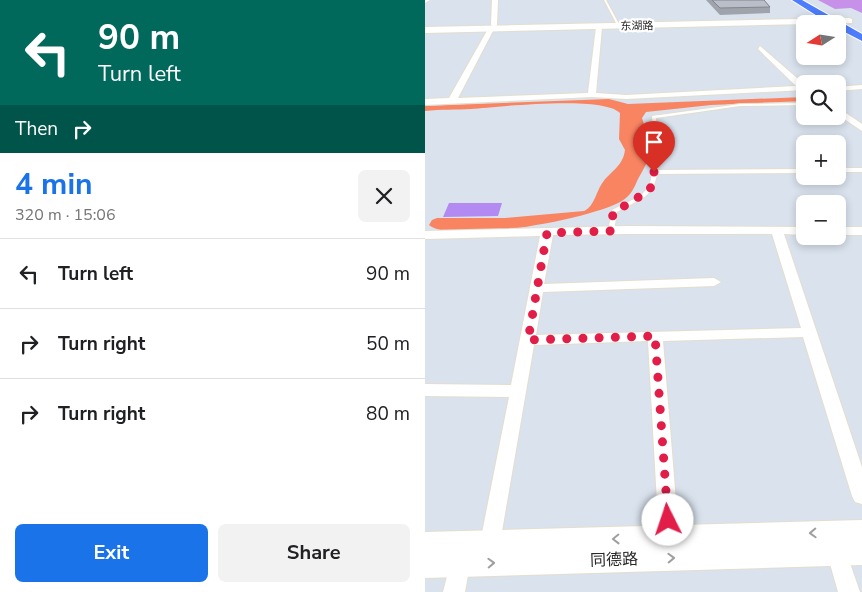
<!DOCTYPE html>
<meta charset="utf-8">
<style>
:root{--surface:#fff;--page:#f2f2f2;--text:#202124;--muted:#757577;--line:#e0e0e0;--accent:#1a73e8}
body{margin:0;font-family:"Nunito Sans","Noto Sans SC",sans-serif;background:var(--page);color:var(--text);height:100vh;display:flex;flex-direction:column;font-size:19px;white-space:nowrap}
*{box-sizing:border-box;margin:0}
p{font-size:16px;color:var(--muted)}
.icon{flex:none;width:28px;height:28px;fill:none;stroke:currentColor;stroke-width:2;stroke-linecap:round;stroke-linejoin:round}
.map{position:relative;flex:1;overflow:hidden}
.sheet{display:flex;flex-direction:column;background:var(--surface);width:425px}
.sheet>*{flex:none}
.guide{background:#00695c;color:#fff;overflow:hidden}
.needle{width:32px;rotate:258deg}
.tools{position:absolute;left:371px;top:15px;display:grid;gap:10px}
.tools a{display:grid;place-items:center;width:50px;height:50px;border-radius:8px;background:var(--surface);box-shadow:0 2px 8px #0003;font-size:25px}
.pin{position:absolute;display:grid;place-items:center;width:42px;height:42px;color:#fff;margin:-51px -21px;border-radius:50% 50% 50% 0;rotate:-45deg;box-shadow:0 0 5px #0007}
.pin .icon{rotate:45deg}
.me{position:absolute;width:55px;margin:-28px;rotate:356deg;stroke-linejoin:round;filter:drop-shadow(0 0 4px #0008)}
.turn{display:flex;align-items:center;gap:18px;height:105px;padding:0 15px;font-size:22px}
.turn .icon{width:65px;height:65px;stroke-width:2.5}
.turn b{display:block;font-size:35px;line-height:42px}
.then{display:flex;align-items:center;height:48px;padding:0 15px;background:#0003;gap:10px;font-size:19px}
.round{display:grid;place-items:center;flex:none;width:52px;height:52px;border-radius:8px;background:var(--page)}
.overview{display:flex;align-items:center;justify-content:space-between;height:85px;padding:0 15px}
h1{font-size:30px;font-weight:700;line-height:38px;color:var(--accent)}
.button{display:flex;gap:10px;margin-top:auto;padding:10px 15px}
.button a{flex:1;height:58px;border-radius:8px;background:var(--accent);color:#fff;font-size:20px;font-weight:700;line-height:58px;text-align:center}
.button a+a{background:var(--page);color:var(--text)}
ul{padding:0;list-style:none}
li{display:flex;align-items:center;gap:15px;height:70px;padding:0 15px;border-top:1px solid var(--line)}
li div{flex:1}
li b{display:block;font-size:19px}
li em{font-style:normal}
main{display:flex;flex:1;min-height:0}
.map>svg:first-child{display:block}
.green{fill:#c790e9}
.pitch{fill:#b28af1}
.water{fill:#f98461}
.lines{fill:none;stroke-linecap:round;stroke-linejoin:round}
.service-casing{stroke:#e3dece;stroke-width:2}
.minor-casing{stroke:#e3dece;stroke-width:2}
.tertiary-casing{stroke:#e3dece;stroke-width:1}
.secondary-casing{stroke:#e3dece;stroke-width:2}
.primary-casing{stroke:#fff;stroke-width:2}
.service{fill:#fff;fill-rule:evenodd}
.minor{fill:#fff;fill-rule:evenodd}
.tertiary{fill:#fff;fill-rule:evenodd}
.secondary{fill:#fff;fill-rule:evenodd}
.primary{fill:#4d7dfd;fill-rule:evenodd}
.wall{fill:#9fa3ac}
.building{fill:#b9bec8;stroke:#82858c}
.oneway{stroke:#9f9f9f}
.route{stroke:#e11d48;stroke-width:9;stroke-dasharray:0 16.2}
.labels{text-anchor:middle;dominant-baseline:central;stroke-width:4.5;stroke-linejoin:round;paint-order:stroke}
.far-street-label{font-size:11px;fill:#292929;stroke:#fff}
.near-street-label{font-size:16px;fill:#292929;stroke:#fff}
</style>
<main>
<section class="sheet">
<div class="guide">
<div class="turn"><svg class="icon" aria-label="left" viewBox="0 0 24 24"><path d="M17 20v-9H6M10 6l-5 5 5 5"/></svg><div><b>90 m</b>Turn left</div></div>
<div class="then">Then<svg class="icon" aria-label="right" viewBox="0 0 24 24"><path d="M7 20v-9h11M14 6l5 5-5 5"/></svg></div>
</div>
<div class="overview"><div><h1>4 min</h1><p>320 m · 15:06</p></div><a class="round"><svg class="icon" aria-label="close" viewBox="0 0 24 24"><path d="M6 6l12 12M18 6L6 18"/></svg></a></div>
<ul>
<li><svg class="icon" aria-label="left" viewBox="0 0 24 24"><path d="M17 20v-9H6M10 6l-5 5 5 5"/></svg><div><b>Turn left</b></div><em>90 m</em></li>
<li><svg class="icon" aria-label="right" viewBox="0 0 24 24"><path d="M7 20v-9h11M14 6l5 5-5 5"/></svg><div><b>Turn right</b></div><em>50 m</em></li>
<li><svg class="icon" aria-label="right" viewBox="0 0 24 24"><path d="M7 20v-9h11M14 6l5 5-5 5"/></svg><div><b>Turn right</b></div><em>80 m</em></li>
</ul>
<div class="button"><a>Exit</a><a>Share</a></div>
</section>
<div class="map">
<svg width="437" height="592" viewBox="0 0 437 592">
<rect width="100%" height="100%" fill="#d9e2ed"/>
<path class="green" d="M393 0H437V13L426 8 410 9Z"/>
<path class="pitch" d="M24 203H77L73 216 18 217Z"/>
<path class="water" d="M380 97V101L286 105 221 112 217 118C227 149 230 150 213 179 210 186 207 193 201 198 178 218 27 245 4 225L7 220 12 218H80L159 211C170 206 171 191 178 182 187 170 198 166 200 150L194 139 195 113C177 95 73 107 46 109 31 110 16 109 0 111V106L184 99 203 104Z"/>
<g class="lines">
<defs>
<path id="service" d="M179 0H181L194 24 191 23Z
M380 103V105L315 106 231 118 233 146V170L380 169V173L232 174C228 200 211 200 192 212L189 231 186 233 183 231 187 210 215 196 223 188 226 179 229 158 227 116 315 104Z
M412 168H437V172H412Z"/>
<path id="minor" d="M67 0H73L72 25 69 27 66 25Z
M174 25 177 27 171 93 201 95 371 86 333 49 335 46 380 85V90L201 99 167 97 0 105V99L24 98 63 29 66 27 69 29 33 98 163 93 171 27Z
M437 85V89L412 91V87Z
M412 107 437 124V131L412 114Z
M202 226 380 227V235L359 234 437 467V504L430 502 427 496 378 337 238 341 254 538 251 544 244 547 237 544 234 538 223 341 109 345 75 543 72 549 65 552 58 549 55 543 84 397 0 396V384L86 385 115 236 0 239V231ZM202 234H347L376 328 111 335 118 292 289 286 296 282 289 278 119 284 128 235Z
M412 227H437V235H412Z
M412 544 419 546 435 592H413L402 553 405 546Z
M34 554 41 557 45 564 40 592H18L27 557Z"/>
<path id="tertiary" d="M0 0H5L0 3Z"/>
<path id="secondary" d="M424 18 427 19V23L0 33V27Z
M437 520V565L0 578V532Z"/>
<path id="primary" d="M367 0H377L437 34V41L412 28V24H405Z"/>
</defs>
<use href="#service" class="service-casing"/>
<use href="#minor" class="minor-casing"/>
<use href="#tertiary" class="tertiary-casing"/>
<use href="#secondary" class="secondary-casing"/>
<use href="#primary" class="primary-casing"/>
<use href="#service" class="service"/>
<use href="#minor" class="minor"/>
<use href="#tertiary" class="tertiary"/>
<use href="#secondary" class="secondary"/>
<use href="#primary" class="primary"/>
</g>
<path class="wall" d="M281 0H339L345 7V13L295 15Z"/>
<path class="building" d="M287 0H339L345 7 295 8Z"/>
<defs><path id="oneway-chevron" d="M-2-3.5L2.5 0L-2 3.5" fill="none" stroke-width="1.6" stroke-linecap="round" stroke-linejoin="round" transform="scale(1.25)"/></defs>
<g class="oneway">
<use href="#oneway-chevron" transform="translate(388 533) rotate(178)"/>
<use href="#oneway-chevron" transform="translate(191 539) rotate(179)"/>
<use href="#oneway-chevron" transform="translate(246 558) rotate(-2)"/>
<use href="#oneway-chevron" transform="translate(66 563) rotate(-2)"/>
</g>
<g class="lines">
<path class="route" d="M229 172 225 190 188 213 186 231 122 233 103 340 230 336 243 520"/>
</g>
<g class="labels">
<g class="far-street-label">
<text transform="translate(212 26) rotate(-1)">东湖路</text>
</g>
<g class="near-street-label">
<text transform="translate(189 560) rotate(-2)">同德路</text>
</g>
</g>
</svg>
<div class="tools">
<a><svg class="needle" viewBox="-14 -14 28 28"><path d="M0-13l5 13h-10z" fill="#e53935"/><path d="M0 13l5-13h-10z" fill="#757577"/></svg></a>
<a><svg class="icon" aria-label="search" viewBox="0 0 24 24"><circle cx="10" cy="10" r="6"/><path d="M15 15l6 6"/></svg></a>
<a>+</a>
<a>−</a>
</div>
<div class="pin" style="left:229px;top:172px;background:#d93025"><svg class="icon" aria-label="arrive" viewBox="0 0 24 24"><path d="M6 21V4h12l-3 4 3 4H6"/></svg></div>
<svg class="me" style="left:243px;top:520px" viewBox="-20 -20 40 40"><circle r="19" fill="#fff"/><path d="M0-13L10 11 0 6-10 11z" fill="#e11d48"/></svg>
</div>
</main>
